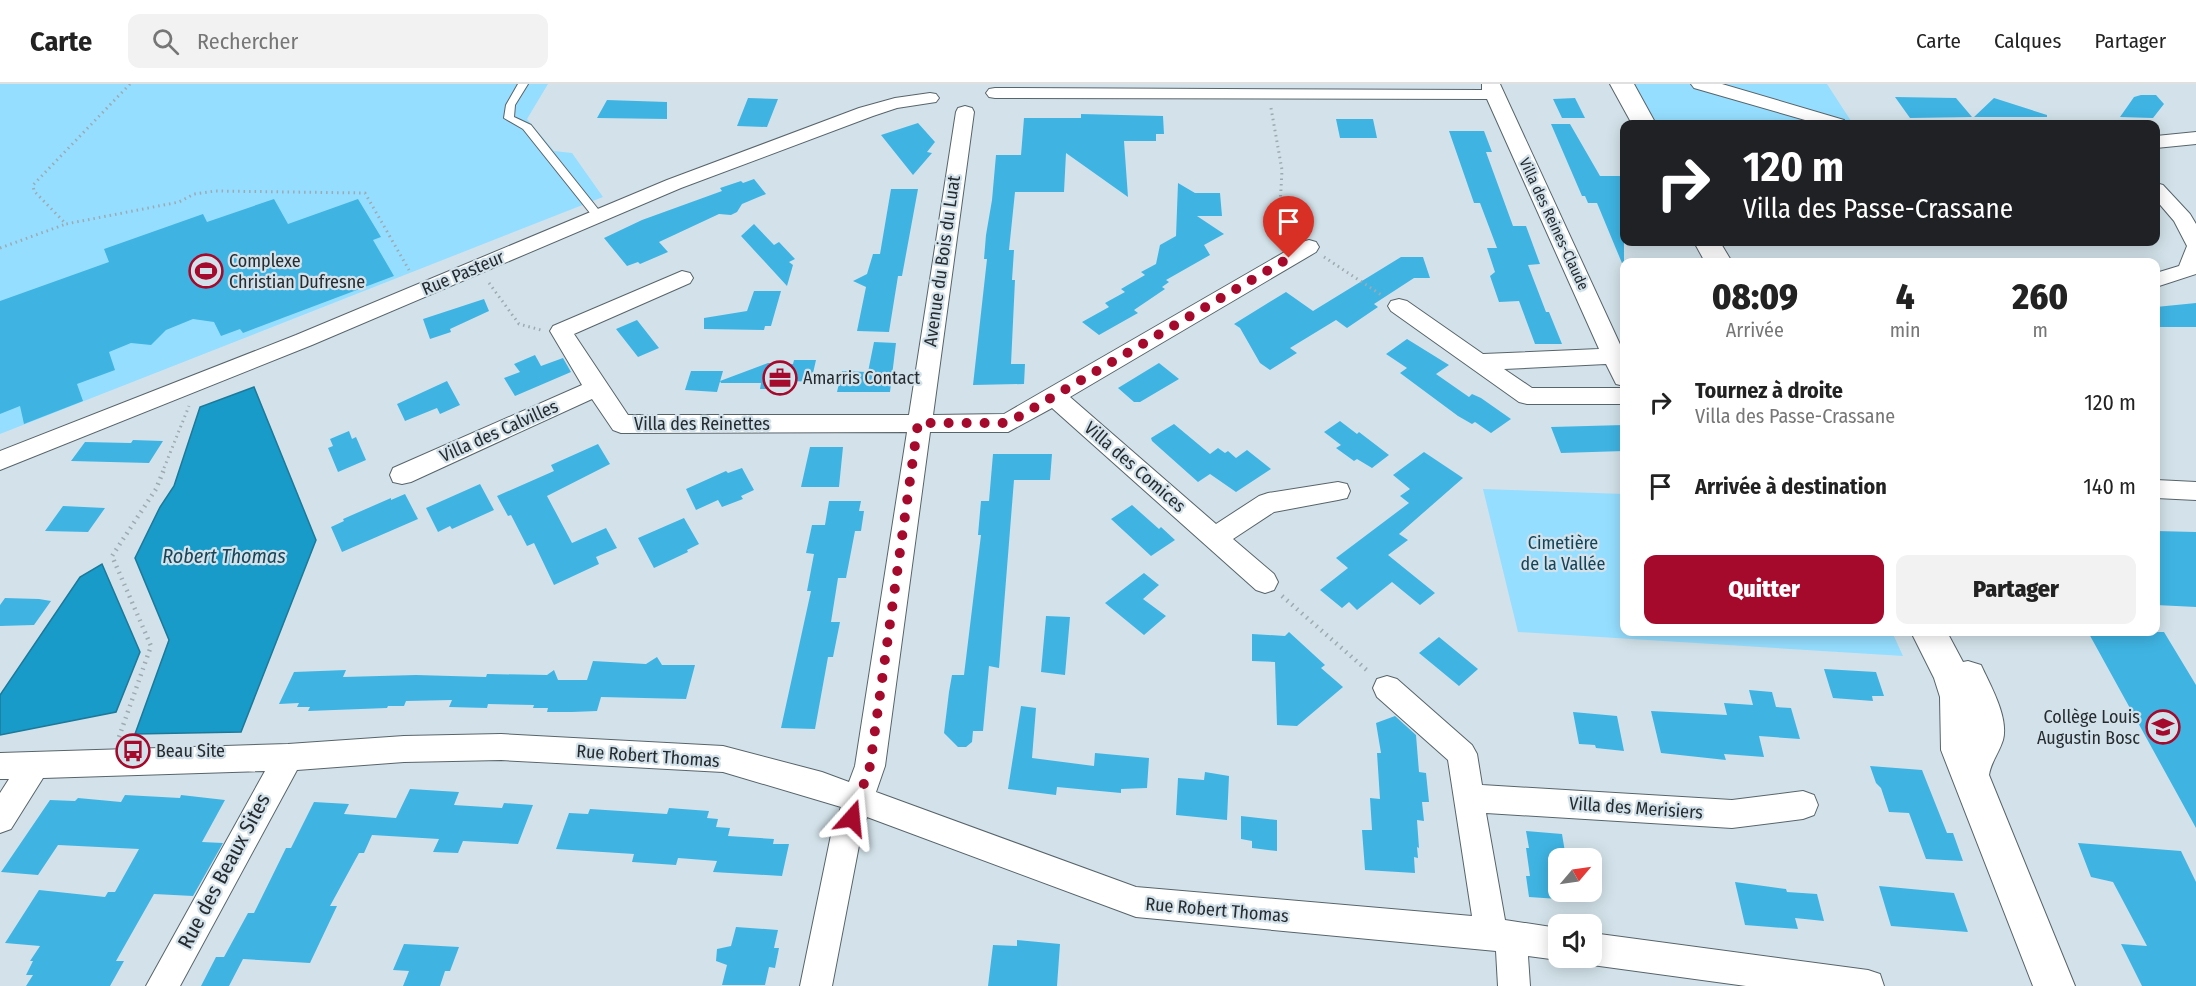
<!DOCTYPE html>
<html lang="fr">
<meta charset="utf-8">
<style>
:root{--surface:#fff;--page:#f2f2f2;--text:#222;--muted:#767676;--line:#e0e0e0;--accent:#a50a2d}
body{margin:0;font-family:"Fira Sans Condensed",sans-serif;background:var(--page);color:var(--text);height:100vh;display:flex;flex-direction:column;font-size:22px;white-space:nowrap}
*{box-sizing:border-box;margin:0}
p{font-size:20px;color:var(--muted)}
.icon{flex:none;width:33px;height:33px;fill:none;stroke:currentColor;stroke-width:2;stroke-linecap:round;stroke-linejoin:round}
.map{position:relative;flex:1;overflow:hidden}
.panel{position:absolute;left:1620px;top:174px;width:540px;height:378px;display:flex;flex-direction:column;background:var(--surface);border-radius:12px;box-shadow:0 3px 15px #0003}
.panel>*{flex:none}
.guide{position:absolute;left:1620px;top:36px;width:540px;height:126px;border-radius:12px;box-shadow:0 3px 15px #0003;background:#202124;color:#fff;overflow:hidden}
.needle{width:39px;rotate:61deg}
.fabs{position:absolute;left:1548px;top:764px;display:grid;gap:12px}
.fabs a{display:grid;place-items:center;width:54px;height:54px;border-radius:12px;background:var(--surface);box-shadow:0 3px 15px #0003;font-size:30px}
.pin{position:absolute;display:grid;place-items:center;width:51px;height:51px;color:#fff;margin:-62px -26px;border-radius:50% 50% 50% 0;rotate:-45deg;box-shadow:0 0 6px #0007}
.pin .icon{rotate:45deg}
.me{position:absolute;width:66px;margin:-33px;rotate:18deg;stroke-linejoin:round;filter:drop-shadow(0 0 4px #0008)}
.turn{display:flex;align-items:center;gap:21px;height:126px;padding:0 24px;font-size:27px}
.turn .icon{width:78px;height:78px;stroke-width:2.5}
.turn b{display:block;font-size:42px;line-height:51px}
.eta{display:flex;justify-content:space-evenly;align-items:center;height:102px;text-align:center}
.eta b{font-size:36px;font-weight:800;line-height:42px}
.action{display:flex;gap:12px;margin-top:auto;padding:12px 24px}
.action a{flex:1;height:69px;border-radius:12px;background:var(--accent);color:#fff;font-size:24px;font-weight:800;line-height:69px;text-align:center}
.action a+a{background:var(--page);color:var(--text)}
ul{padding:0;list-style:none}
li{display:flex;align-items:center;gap:18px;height:84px;padding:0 24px}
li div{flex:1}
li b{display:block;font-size:22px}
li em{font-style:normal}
header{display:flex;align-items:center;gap:36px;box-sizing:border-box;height:84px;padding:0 30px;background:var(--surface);border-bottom:2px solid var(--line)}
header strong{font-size:28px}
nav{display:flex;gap:33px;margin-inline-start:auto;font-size:21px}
.search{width:420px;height:54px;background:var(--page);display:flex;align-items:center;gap:15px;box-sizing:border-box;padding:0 21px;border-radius:12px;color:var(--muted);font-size:22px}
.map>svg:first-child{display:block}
.green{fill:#96deff}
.water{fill:#189bc8;stroke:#1c799a;stroke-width:1.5}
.building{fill:#3fb4e3}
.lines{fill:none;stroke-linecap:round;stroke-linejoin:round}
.service-casing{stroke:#57646a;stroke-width:2}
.minor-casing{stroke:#57646a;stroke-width:2}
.tertiary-casing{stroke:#57646a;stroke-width:2}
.path-far1{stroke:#9eaab1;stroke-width:3;stroke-dasharray:1.5 4;stroke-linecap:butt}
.path{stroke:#9eaab1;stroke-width:4.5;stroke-dasharray:1.5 5;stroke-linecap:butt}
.service{fill:#fff;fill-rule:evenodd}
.minor{fill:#fff;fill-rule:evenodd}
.tertiary{fill:#fff;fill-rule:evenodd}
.route{stroke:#a50a2d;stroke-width:10;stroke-dasharray:0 18}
.labels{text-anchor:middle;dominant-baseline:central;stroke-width:4.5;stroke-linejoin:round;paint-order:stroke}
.far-street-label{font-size:15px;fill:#252b2e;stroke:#d3e2ea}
.poi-label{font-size:18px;fill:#252b2e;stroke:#d3e2ea;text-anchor:start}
.street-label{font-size:18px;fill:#252b2e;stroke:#d3e2ea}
.park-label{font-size:18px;fill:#134458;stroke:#d3e2ea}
.water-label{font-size:20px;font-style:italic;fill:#154559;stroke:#d3e2ea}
.near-street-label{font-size:21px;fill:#252b2e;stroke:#d3e2ea}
</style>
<header>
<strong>Carte</strong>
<div class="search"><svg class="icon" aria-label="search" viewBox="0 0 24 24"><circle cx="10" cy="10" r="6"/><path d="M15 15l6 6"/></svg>Rechercher</div>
<nav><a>Carte</a><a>Calques</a><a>Partager</a></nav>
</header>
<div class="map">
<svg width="2196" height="902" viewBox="0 0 2196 902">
<rect width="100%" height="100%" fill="#d3e2ea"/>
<path class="green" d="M0 0H548L527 35 554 67 572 69 603 113 0 350Z
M1632 0H1827L1853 40H1655Z
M1483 405 1624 410V548H1892L1903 572 1518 548Z"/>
<path class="water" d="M254 303 316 456 241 648 135 650 169 556 135 474 160 423 174 402 200 323Z
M102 480 140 568 116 628 0 651V611L80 493Z"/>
<path class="building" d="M2141 11H2156L2164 20 2153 34 2120 33 2134 13Z
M1895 13 1956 14 1972 33 1910 34Z
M748 14 778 15 767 43 737 42Z
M1575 14 1585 34H1562L1553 15Z
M1994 14 2047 31V33H1974Z
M607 16 667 18V35L597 34Z
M1081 30 1163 32 1164 50H1156V57H1124L1128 113 1066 69 1064 108H1015L1009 166H1014L1012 196H1015L1011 280H1025L1024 300 973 301 987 175H984L986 151 992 116 996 71H1021L1024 34H1081Z
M1336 35H1373L1377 54H1340Z
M918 39 935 58 927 68 932 69 913 91 881 51Z
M1551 40H1570L1600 92H1624V184L1597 119H1588L1585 112H1582Z
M1449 47H1484L1492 68H1486L1513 142H1526L1540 180 1528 181 1546 228H1549L1562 260H1535L1519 217 1499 218 1490 192 1495 188 1487 164H1497L1480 119H1474Z
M754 95 766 110 742 120 737 128 731 131 719 130 659 158 668 168 640 180 638 178 627 182 604 154 642 136 722 107 720 104 741 97 743 99Z
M1178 99 1195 109H1220L1222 132H1197L1224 150 1204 161 1210 171 1166 196 1169 198 1162 203 1165 205 1134 226 1138 229 1099 251 1082 238 1109 223 1105 219 1125 208 1121 205 1145 191 1141 188 1156 180 1160 161 1176 152Z
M891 105H918L902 192H898L889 248 857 247 866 203 853 197 867 190 873 170H880Z
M274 115 288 140 358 115 381 153 373 156 394 192 243 249 240 245 221 252 214 238 193 235 166 246 151 261 131 259 109 268 115 286 77 300 83 317 24 340 20 322 0 330V217L109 178 104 165 203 130 207 138Z
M754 140 774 161 779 158 795 175 789 178 793 181 787 202 741 152Z
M1401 173H1423L1430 194H1414L1374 220 1378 223 1347 244 1336 236 1290 264 1297 269 1270 286 1260 279 1240 244 1234 240 1286 208 1313 227Z
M754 207H781L771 242H765L764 246 704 245V234L747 227Z
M484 215 489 227 450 245 451 248 430 255 423 235Z
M2196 219V243H2156V223Z
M637 236 659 264 638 273 616 245Z
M1407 255 1449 281 1436 290 1469 313 1472 310 1481 314 1511 335 1491 349 1475 338 1472 340 1458 332 1400 289 1407 284 1386 270Z
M874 258 896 259 890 308H837L842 287 868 288Z
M535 271 541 282 563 274 571 288 515 312 504 294 520 288 514 280Z
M794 276H816L811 298 794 297 792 305H760L761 299H721L720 297 768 279 793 280Z
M1159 279 1179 295 1140 318H1134L1118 304Z
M691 287H723L717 308 685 306Z
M447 297 460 321 440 330 437 324 405 337 397 320Z
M1340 337 1357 350 1359 348 1389 371 1372 384 1357 375 1354 377 1336 364 1341 361 1324 348Z
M1174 340 1210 370 1218 364 1225 369 1228 367 1236 374 1247 366 1271 385 1236 408 1210 390 1198 398 1152 357 1151 354Z
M1624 341V367L1561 369 1551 343Z
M349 347 352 355 356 353 366 376 338 388 328 364 333 362 330 355Z
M133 356 163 357 149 379 71 377 85 358 131 359Z
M598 360 610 380 547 412 572 459 606 444 617 464 596 473 599 480 554 501 534 459 527 462 511 431 508 432 497 412 554 387 551 381Z
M810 363H843L839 403H801Z
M1424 368 1463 394 1399 450 1408 456 1388 471 1435 509 1420 521 1392 498 1357 526 1349 518 1342 524 1320 506 1348 484 1336 474 1409 419 1400 412 1410 405 1393 391Z
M993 370H1052L1050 396H1014L999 584 989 582 983 647H973L972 658 966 663H958L944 649 949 608 952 591H964L981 451H978L981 417H989Z
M742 384 754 406 741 412 743 415 722 423 718 416 696 426 686 405 726 387 728 389Z
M480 400 494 426 452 445 450 442 438 448 426 424Z
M405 410 418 435 342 468 331 443 344 437 343 435 391 414V416Z
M829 417H861L859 427H864L861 447H855L846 494H838L831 538H840L833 573H828L815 645 781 644 811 507H807L814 470 806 469 812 441H825Z
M1132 421 1159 445 1161 443 1175 456 1151 472 1111 435Z
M63 422 105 424 88 448 45 447Z
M684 434 699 460 687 466 688 468 654 484 638 454Z
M2156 447 2196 448V523L2156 521Z
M1144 489 1159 501 1143 515 1166 532 1144 551 1105 519Z
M5 514 39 515 51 517 34 541 0 542V521Z
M1046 532 1070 533 1065 591 1041 588Z
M1289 548 1325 581 1321 584 1343 603 1297 642 1277 641 1275 578 1252 577V550L1285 552Z
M2088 548H2164L2196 601V744Z
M1439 553 1478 585 1459 602 1419 569Z
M657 573 662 581H695L686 615 601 613 597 627 572 628H547L548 624H533L534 621 488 620 487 624 449 623 452 616 406 617 404 622H388L387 624 308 627 310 623H297L299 619 279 620 294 588 346 586 343 593 416 591 486 593 487 590 547 591 554 586 558 596H587L593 577 646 580Z
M1824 585 1876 588 1884 612H1872L1873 617 1833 614Z
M1749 606 1772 608 1776 623 1791 624 1800 655 1759 652 1764 673 1724 670 1726 676 1661 669 1651 627 1727 631 1724 619 1753 621Z
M1021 622 1036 624 1032 674 1094 682 1095 669 1149 674 1147 704 1121 705V709L1057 703 1056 711 1008 705Z
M1573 628 1617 632 1624 667 1596 664 1595 661 1579 660Z
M1395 632 1416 651 1419 688 1426 689 1429 718H1422L1424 737 1417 736 1419 764 1417 763 1418 774 1414 773 1415 789 1365 786 1362 746H1372L1370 714 1380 715 1377 669H1381L1376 639Z
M1870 682 1922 686 1947 749H1953L1963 777 1926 775 1909 729 1889 728 1881 704 1876 699Z
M1205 688 1229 692 1227 736 1176 731 1178 694 1204 696Z
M410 705 459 708 454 721 502 724 504 719 533 721 518 760 463 757 458 769 433 768 439 755 372 751 364 769H359L330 822H337L310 879 243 875 229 902H201L216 873H224L248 829H254L286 764H291L314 718 349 720 344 730 396 734Z
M125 711 180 714 181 711 225 716 202 758 223 759 193 812 154 810 116 877H124L110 902H26L33 891H26L33 877H30L40 862 5 859 39 806 105 813 108 808H115L139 765 58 761 38 791 1 788 50 716 75 717 78 714 121 718Z
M669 724 709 727 707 734 718 735 716 743 730 744 728 752 774 755 773 760H789L782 792 713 788 717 777 678 774 676 781 632 778 634 770 556 765 569 729 588 730 590 725 667 730Z
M1241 732 1277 736V767L1252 764V757L1241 755Z
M1526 747 1562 750 1566 774H1558V807H1572L1573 816 1529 813 1526 792H1530L1526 764H1529Z
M2078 759 2181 767 2196 798V902H2142L2121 860 2147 862 2113 798 2091 793Z
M1735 798 1786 805 1787 808 1817 810 1824 837 1795 834 1798 845 1745 841Z
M1879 802 1954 809 1968 848 1891 842Z
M736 843 778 846 774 864H779L775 884 769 883 765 901H722L727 881 716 877 717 865 731 862Z
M1017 856 1060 860 1057 902H988L993 861 1017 862Z
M404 860 459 863 450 887H445L440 902H403L409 887 393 886Z"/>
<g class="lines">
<defs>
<path id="service" d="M518 0H528L515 21 514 33 531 41 602 130V134H594L523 45 504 34 506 21Z"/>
<path id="minor" d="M1482 0H1500L1624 269V302L1616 300 1606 280 1504 285 1532 304H1624V320H1527L1519 318 1391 227 1388 222 1391 217 1399 215 1407 217 1483 270 1599 265 1487 15 995 14 989 13 986 9 989 5 995 4 1482 6Z
M1691 0H1722L1844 36 1846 40H1819L1694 4Z
M930 9 936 10 939 14 936 18 897 24 873 32 681 104 312 261 0 386V367L296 251 667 96 859 24 895 14Z
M965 22 972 24 974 28 933 331 1004 330 1302 158 1309 156 1316 158 1319 163 1316 168 1070 313 1216 440 1259 412 1268 409 1338 398 1347 400 1350 407 1347 414 1338 416 1274 428 1233 455 1274 490 1278 498 1274 506 1265 509 1256 506 1052 324 1008 348H930L885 682 876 708 1136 803 1472 832 1448 676 1377 613 1373 604 1377 595 1387 592 1397 595 1472 661 1477 670 1482 701 1732 716 1803 707 1814 711 1818 721 1814 731 1803 735 1732 744 1486 729 1505 836 1558 844V873H1566L1558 876 1528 872 1530 902H1498L1496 867 1136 833 867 733 861 751 832 902H800L831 751 841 723 723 688 501 676 404 678 297 686 180 902H146L265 687 43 694 11 745 0 749V709L9 695H0V669L288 660 404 652 501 650 723 662 822 688 849 698 855 682 907 348 621 349 613 346 592 315 411 398 402 400 393 398 390 391 393 384 582 301 550 247 553 242 682 187 690 189 693 194 690 199 574 250 628 331H909L956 28 958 24Z
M2196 48V60L2156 64V52Z
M2156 99 2163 101 2190 130 2196 140V190L2156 203V189L2179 182 2187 162 2174 137 2156 116Z
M2156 396 2196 398V416L2156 414Z
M1592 849 1868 886 1880 890 1884 902H1746L1592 881 1581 876 1579 873H1592Z"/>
<path id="tertiary" d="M1610 0H1634L1656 40H1632Z
M1694 158H1720L1732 178H1705Z
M1911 548H1947L1963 578 1968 577 1981 581C1990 601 2009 633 2003 656 1999 669 1991 678 1989 691L2075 902H2033L1941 666 1940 613 1934 594Z"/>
</defs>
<use href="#service" class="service-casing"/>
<use href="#minor" class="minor-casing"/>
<use href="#tertiary" class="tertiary-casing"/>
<path class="path-far1" d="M130 0 33 101 34 107 66 140 179 118 194 110 215 107 365 109 409 186
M1271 24 1282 86 1279 142 1291 150
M0 164 66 140
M1324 173 1383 212
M489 199 519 240 541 246
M164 384 189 322"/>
<path class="path" d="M1282 512 1369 588
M119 653 151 562 112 472 156 405 165 383"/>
<use href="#service" class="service"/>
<use href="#minor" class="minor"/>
<use href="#tertiary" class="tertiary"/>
</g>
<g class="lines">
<path class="route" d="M852 734 870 682 918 339H1008L1289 174"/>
</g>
<defs>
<symbol id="stadium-ring" viewBox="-11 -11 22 22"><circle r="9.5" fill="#d3e2ea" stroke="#a50a2d" stroke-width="1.5"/><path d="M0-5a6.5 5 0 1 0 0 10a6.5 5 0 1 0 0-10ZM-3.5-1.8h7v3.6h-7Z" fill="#a50a2d"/></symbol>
<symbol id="office-ring" viewBox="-11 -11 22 22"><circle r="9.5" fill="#d3e2ea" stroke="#a50a2d" stroke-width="1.5"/><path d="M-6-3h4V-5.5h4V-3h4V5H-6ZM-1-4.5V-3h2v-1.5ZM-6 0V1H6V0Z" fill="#a50a2d"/></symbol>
<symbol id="school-ring" viewBox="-11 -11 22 22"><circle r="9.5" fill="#d3e2ea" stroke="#a50a2d" stroke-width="1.5"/><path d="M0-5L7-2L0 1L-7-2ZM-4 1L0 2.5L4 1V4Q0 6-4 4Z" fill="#a50a2d"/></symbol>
<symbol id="bus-ring" viewBox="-11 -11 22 22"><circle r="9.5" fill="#d3e2ea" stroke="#a50a2d" stroke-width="1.5"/><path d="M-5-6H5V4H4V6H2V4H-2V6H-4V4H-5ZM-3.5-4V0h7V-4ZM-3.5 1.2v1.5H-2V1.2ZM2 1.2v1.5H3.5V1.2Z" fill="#a50a2d"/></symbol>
</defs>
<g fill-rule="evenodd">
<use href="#stadium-ring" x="187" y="168" width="38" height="38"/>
<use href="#office-ring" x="761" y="275" width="38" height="38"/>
<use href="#school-ring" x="2144" y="624" width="38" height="38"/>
<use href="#bus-ring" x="114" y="648" width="38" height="38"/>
</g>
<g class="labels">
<g class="far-street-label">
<text transform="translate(1554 140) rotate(65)">Villa des Reines-Claude</text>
</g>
<g class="poi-label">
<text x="229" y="177">Complexe<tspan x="229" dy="21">Christian Dufresne</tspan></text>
<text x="803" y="294">Amarris Contact</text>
<text x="2140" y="633" text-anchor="end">Collège Louis<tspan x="2140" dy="21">Augustin Bosc</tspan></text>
<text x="156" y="667">Beau Site</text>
</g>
<g class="street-label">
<text transform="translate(942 177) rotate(-82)">Avenue du Bois du Luat</text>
<text transform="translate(463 189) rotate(-23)">Rue Pasteur</text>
<text x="702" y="340">Villa des Reinettes</text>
<text transform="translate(499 347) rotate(-24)">Villa des Calvilles</text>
<text transform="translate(1135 383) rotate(41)">Villa des Comices</text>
<text transform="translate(648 672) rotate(4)">Rue Robert Thomas</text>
<text transform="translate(1636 724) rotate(4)">Villa des Merisiers</text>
<text transform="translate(1217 826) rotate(5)">Rue Robert Thomas</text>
</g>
<g class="park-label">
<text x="1563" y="459">Cimetière<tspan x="1563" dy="21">de la Vallée</tspan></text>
</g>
<g class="water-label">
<text x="224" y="472">Robert Thomas</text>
</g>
<g class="near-street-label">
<text transform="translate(224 787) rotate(-62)">Rue des Beaux Sites</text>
</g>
</g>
</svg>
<div class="fabs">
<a><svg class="needle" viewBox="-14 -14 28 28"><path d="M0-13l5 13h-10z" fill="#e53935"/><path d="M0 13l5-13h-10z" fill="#767676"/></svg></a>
<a><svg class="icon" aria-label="sound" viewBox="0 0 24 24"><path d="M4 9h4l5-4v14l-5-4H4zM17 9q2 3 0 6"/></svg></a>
</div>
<div class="pin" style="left:1289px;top:174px;background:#d93025"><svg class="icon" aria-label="arrive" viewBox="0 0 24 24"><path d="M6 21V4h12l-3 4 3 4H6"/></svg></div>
<svg class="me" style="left:852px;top:734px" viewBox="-20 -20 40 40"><path d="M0-17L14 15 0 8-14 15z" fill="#a50a2d" stroke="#fff" stroke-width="4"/></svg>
<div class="guide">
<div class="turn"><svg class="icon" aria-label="right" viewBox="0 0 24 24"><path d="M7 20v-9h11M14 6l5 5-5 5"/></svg><div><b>120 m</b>Villa des Passe-Crassane</div></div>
</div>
<section class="panel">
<div class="eta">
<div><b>08:09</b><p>Arrivée</p></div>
<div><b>4</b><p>min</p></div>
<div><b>260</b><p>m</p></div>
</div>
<ul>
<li><svg class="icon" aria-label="right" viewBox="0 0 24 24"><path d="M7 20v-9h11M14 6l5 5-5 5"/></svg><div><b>Tournez à droite</b><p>Villa des Passe-Crassane</p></div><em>120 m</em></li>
<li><svg class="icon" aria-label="arrive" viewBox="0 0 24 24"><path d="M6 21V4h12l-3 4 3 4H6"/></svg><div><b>Arrivée à destination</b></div><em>140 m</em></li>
</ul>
<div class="action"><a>Quitter</a><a>Partager</a></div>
</section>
</div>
